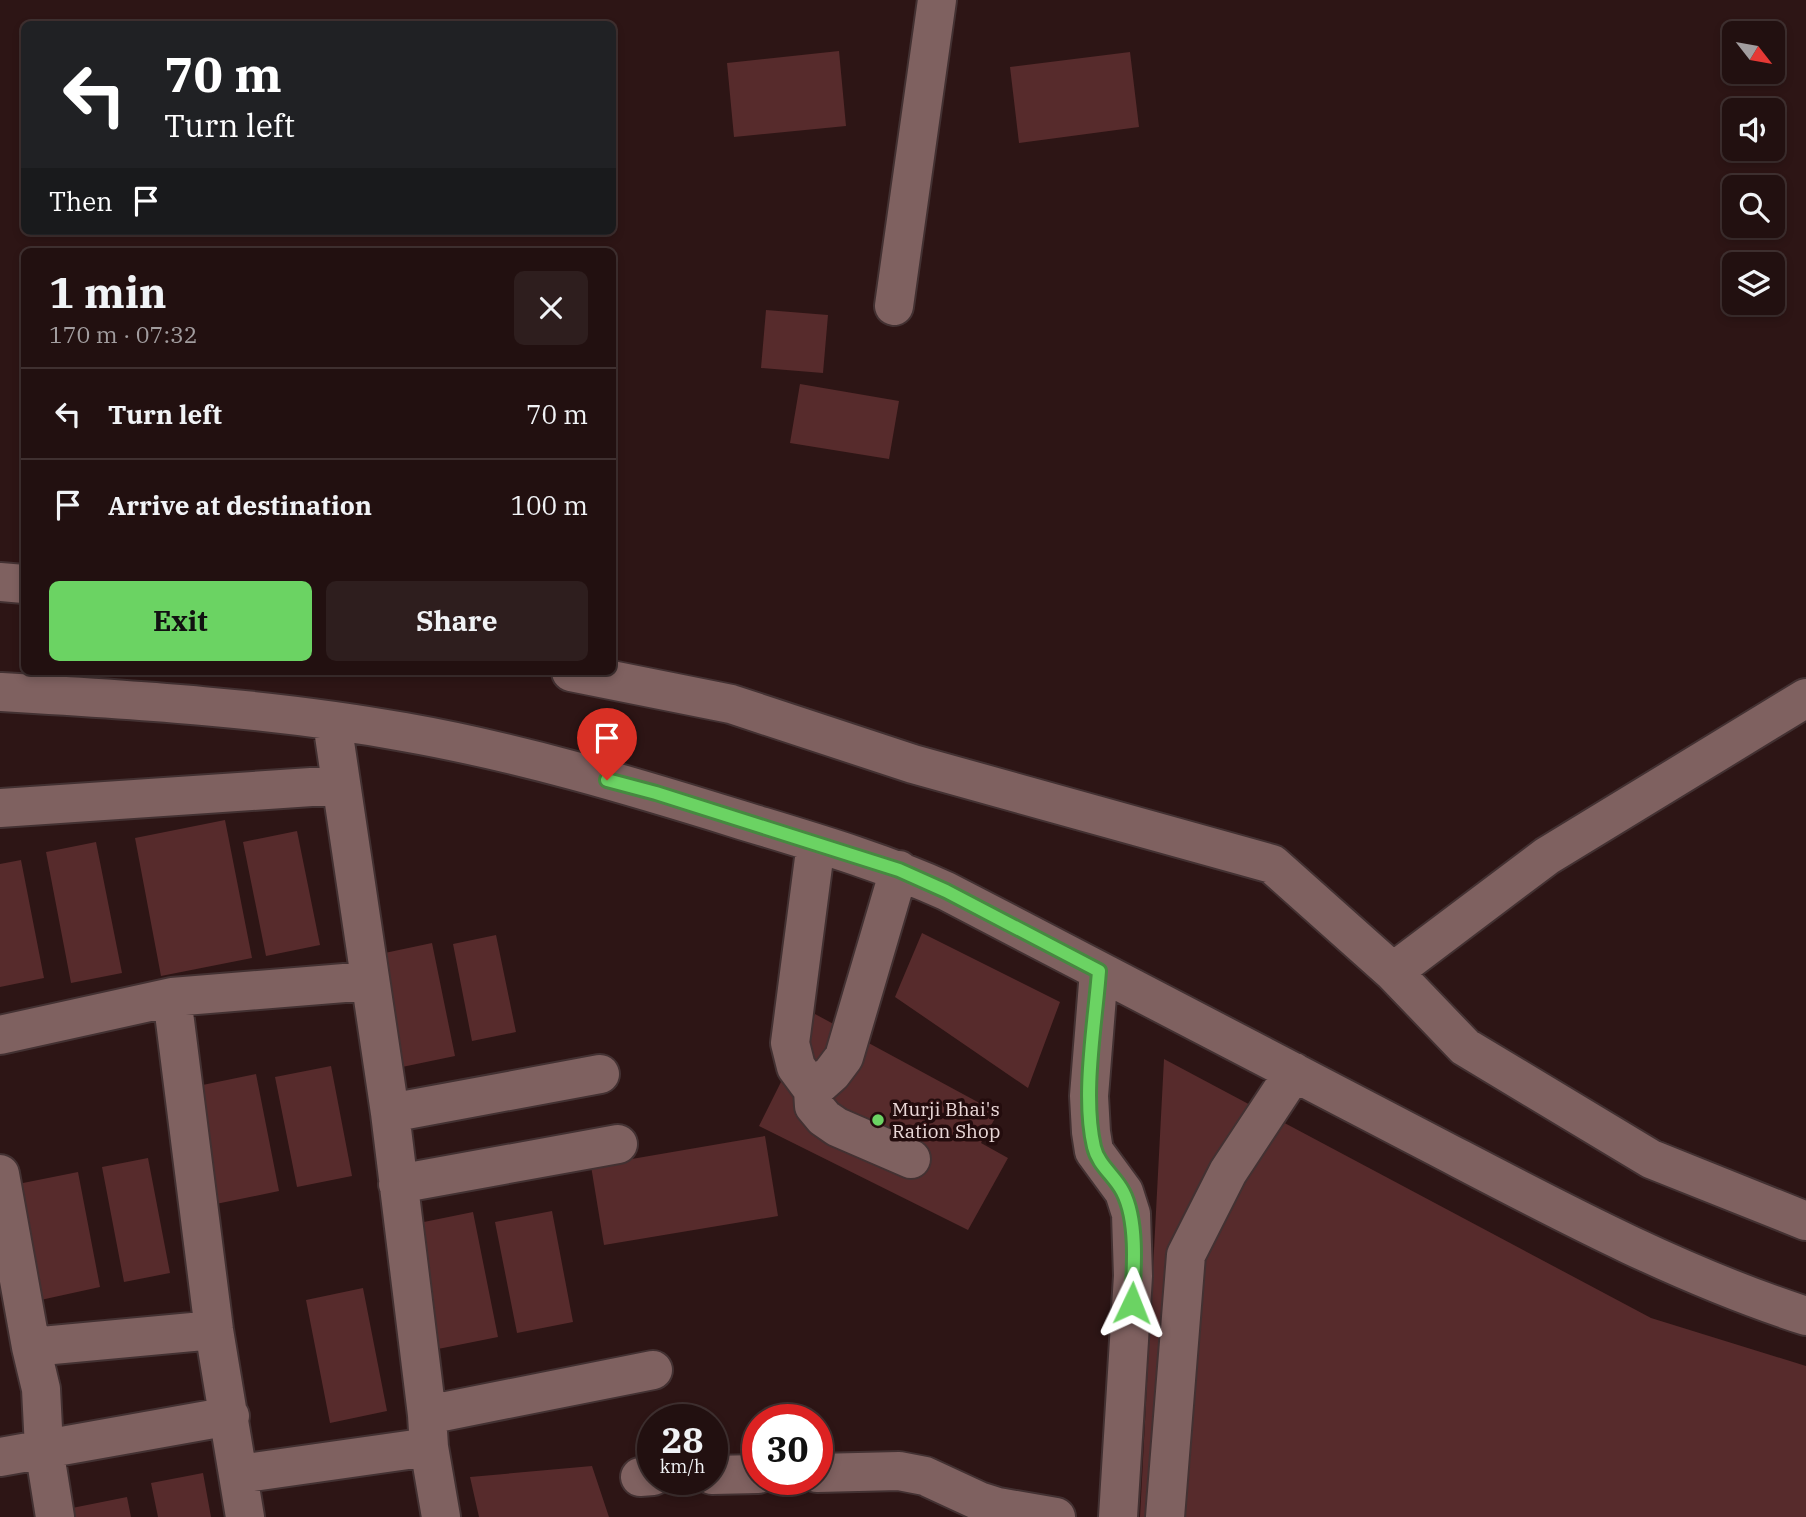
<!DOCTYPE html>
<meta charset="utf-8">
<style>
:root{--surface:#221010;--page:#2e1e1e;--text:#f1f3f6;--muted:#a29d9f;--line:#3f3030;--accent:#6bd363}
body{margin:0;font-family:"IBM Plex Serif",serif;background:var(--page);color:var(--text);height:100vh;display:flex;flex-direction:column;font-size:26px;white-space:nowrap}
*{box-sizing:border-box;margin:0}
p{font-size:23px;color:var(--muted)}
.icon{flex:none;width:38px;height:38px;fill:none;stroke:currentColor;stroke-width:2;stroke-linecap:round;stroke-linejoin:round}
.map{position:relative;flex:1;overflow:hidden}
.drawer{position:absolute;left:21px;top:248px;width:595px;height:427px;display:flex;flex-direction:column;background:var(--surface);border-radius:10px;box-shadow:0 4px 10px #0003,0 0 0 2px var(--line)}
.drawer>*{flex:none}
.banner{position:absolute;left:21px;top:21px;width:595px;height:214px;border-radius:10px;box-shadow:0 4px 10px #0003,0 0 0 2px var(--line);background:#202124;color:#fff;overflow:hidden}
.needle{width:46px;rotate:121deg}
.tools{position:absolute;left:1722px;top:21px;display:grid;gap:14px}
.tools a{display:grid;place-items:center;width:63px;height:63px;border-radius:10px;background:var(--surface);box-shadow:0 4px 10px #0003,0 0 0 2px var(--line);font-size:35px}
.speed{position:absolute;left:637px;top:1404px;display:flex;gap:14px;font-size:35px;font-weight:700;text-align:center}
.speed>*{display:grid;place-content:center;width:91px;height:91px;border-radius:50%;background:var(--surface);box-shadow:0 4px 10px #0003,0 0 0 2px var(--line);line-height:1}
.speed small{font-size:18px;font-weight:400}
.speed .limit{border:10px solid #d22;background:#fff;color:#111}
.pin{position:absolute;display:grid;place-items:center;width:60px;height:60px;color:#fff;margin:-72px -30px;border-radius:50% 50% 50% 0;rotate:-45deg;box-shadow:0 0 7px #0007}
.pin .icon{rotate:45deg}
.me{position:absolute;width:77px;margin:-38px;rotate:2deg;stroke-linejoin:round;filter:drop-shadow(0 0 5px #0008)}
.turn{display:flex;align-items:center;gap:24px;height:147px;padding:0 28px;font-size:32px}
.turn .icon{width:91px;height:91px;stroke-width:2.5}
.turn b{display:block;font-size:49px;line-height:60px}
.then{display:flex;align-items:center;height:66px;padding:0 28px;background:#0003;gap:14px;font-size:26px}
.round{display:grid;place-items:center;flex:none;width:74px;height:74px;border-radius:10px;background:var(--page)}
.headline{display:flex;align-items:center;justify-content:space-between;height:119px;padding:0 28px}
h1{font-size:42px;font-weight:700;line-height:52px}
.button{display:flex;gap:14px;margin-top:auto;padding:14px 28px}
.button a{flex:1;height:80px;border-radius:10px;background:var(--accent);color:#111;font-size:28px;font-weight:700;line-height:80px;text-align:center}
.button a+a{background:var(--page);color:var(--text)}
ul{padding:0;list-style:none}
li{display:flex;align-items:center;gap:21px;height:91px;padding:0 28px;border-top:2px solid var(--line)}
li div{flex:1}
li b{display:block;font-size:26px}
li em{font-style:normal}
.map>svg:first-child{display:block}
.building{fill:#572b2c}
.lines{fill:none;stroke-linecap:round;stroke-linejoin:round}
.minor-casing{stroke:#433132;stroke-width:42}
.minor{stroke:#7f6160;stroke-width:38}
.route-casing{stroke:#468940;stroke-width:18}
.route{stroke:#6bd363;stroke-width:12}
.poi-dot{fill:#6bd363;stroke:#230c0d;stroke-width:2.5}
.labels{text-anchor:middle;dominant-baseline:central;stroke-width:7;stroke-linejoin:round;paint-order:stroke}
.poi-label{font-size:19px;fill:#ebd9d9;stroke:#230c0d;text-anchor:start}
</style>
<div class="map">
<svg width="1806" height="1517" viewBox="0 0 1806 1517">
<rect width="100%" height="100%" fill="#2d1515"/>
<path class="building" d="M839 51 846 126 734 137 727 63Z
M1130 52 1139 127 1019 143 1010 67Z
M766 310 828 315 823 373 761 368Z
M800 384 899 401 889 459 790 443Z
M225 820 252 958 161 976 135 838Z
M297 831 320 945 266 956 243 842Z
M96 842 122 973 71 983 46 852Z
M21 860 44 978 0 987V864Z
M922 933 1060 1002 1028 1088 895 997Z
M496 935 516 1032 472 1041 453 944Z
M432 943 455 1056 402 1067 380 954Z
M815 1014 998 1113 981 1143 1008 1158 968 1230 759 1126Z
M1164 1059 1651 1318 1806 1366V1517H1140Z
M331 1066 352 1176 297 1187 275 1077Z
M256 1074 279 1191 211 1205 188 1088Z
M765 1136 778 1216 604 1245 591 1166Z
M148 1158 170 1273 124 1282 102 1167Z
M78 1172 100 1287 36 1301 13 1185Z
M552 1211 573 1322 517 1333 495 1222Z
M473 1212 498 1337 438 1349 414 1224Z
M363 1288 387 1411 330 1423 306 1300Z
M592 1466 609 1517H479L470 1477Z
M203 1473 211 1517H158L151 1483Z
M127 1497 131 1517H74L72 1508Z"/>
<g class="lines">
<defs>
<path id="minor" d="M894 306 937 0
M0 582 24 584
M571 672 731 704 913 764 1272 864 1393 972 1465 1047 1651 1159 1806 1221
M0 692C135 700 271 708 404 732 518 752 632 786 741 820 810 841 880 861 946 891 1102 973 1259 1054 1416 1136 1543 1202 1670 1272 1806 1316
M332 722 390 1113 427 1415 429 1447 441 1517
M0 808 341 785
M816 843 790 1043 796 1067 813 1090 814 1106 824 1118 837 1127 911 1159
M1099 971 1089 1096 1091 1132 1094 1151 1124 1192 1131 1214 1133 1276 1118 1517
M1393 972 1547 856 1806 698
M172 997 214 1330 245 1517
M0 1035 172 997 369 981
M813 1090 832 1073 844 1057 899 870
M390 1113 600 1074
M0 1174 31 1347 41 1389 44 1448 55 1517
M398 1184 618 1144
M31 1347 214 1330
M427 1415 653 1370
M0 1457 230 1416
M817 1473 899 1471 925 1476 979 1501 998 1507 1056 1517
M239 1474 429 1447
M712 1475 758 1474
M640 1477 653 1476
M1165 1517 1186 1255 1228 1172 1294 1072"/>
</defs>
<use href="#minor" class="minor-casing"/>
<use href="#minor" class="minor"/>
</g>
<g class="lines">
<defs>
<path id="route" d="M607 780 656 793 899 870 946 891 1099 971C1095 1024 1082 1096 1094 1147 1098 1165 1115 1176 1123 1192 1138 1221 1134 1271 1132 1303"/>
</defs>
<use href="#route" class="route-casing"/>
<use href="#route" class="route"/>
</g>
<circle class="poi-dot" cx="878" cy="1120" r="7"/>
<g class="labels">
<g class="poi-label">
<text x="892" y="1109">Murji Bhai's<tspan x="892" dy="22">Ration Shop</tspan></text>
</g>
</g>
</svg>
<div class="tools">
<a><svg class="needle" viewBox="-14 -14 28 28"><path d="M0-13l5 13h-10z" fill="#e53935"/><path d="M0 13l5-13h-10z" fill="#a29d9f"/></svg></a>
<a><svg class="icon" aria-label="sound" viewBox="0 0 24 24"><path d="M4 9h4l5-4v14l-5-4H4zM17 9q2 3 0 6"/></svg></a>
<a><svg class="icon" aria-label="search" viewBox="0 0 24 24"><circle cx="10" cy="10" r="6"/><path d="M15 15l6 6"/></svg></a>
<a><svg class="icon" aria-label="layers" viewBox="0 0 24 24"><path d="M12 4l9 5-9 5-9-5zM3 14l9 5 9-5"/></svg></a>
</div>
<div class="speed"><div>28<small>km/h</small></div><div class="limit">30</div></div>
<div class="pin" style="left:607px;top:780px;background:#d93025"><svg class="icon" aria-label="arrive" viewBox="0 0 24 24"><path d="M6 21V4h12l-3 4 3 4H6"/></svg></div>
<svg class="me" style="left:1132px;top:1303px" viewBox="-20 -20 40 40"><path d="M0-17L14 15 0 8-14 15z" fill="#6bd363" stroke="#fff" stroke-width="4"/></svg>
<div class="banner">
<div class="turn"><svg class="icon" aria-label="left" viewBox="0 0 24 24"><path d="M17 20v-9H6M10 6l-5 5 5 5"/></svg><div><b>70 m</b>Turn left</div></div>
<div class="then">Then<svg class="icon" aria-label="arrive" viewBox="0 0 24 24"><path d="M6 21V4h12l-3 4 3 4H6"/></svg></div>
</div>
<section class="drawer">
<div class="headline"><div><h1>1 min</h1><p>170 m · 07:32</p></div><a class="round"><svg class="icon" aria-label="close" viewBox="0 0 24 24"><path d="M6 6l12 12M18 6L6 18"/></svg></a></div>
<ul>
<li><svg class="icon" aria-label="left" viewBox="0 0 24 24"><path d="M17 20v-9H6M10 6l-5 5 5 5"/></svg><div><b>Turn left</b></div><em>70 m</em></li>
<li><svg class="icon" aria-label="arrive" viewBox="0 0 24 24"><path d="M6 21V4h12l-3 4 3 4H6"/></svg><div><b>Arrive at destination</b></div><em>100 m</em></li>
</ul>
<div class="button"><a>Exit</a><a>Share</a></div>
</section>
</div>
